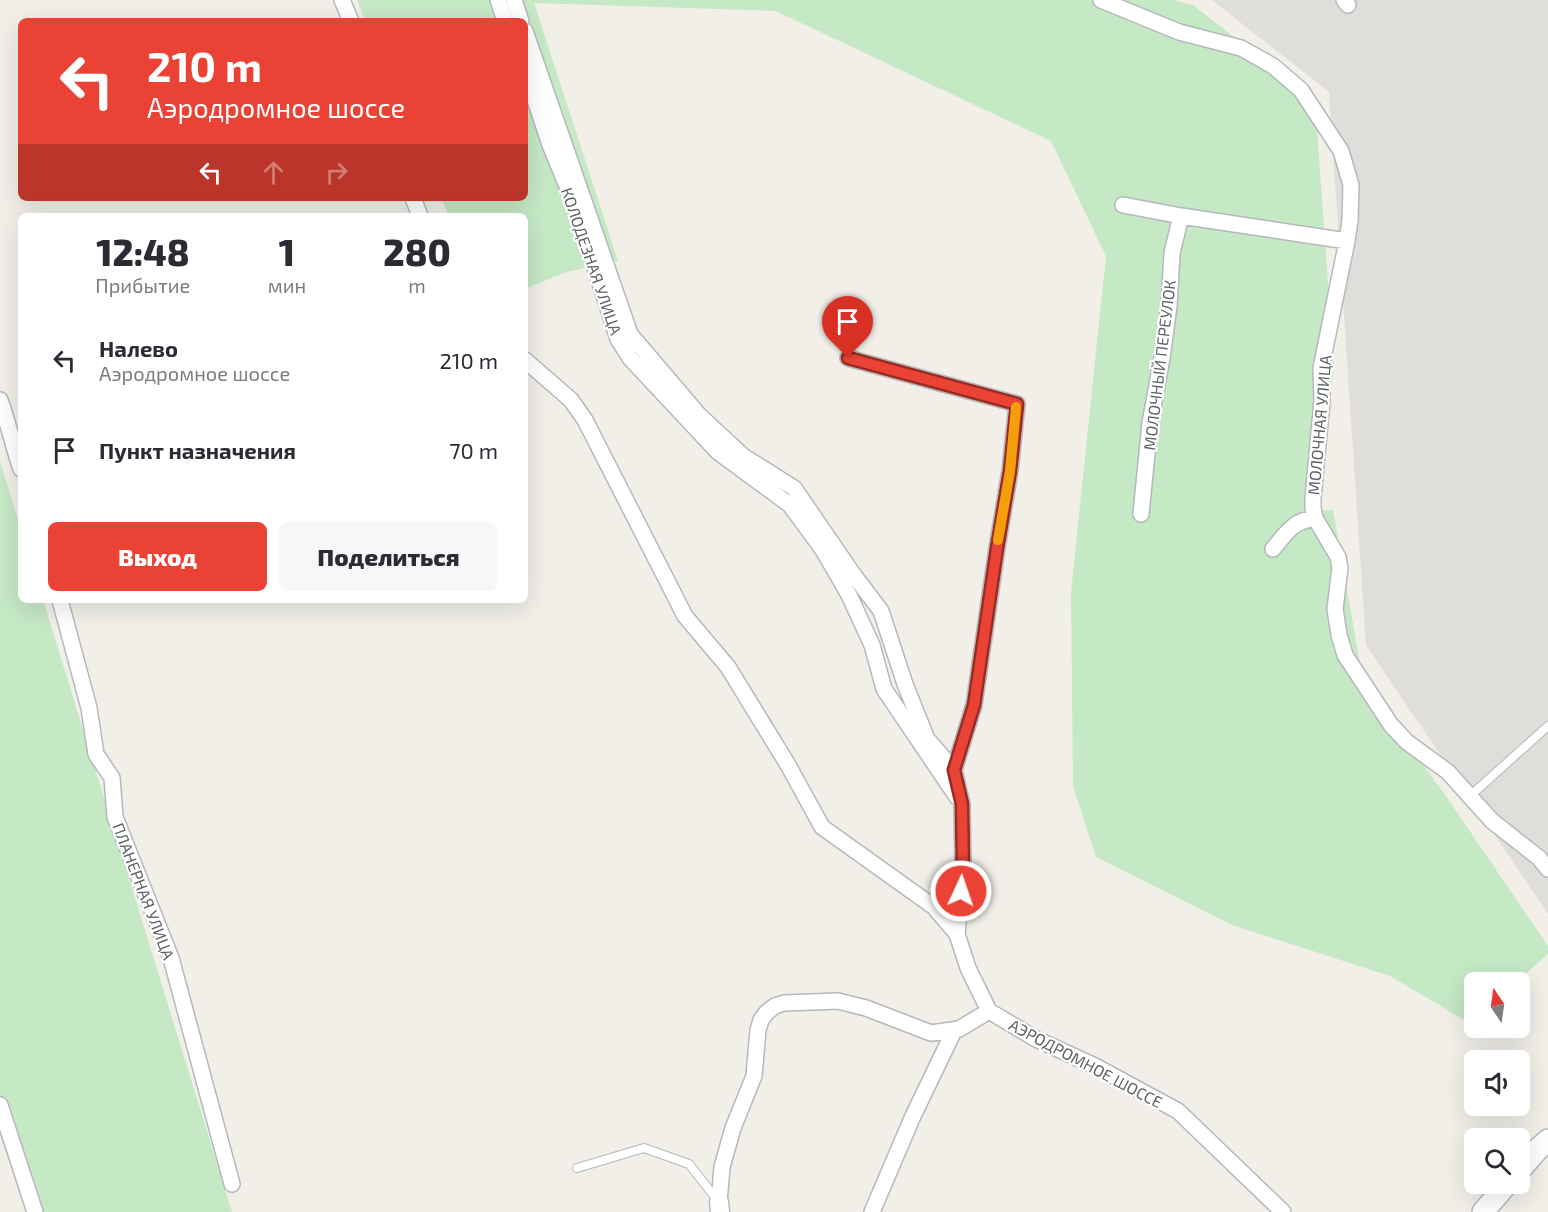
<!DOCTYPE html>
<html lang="ru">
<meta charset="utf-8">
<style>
:root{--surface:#fff;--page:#f7f7f7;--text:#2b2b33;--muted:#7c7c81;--accent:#ea4335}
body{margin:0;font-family:"Exo 2",sans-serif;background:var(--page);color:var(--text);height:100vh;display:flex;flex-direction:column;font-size:22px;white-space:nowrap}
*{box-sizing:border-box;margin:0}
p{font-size:20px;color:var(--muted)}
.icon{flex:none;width:33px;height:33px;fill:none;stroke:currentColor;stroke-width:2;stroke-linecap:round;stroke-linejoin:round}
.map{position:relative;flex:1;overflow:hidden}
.sheet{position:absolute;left:18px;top:213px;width:510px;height:390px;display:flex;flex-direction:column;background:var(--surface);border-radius:9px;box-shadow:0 6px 24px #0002}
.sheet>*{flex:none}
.guide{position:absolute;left:18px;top:18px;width:510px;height:183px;border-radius:9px;box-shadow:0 6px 24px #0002;background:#ea4335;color:#fff;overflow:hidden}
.needle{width:39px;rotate:347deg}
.controls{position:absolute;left:1464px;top:972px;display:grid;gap:12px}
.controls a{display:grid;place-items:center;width:66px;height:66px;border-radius:9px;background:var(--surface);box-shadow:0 6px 24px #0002;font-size:30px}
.pin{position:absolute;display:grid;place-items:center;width:51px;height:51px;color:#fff;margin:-62px -26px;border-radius:50% 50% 50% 0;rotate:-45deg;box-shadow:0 0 6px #0007}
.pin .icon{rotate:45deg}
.me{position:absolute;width:66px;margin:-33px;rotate:3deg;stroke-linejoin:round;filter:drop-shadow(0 0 4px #0008)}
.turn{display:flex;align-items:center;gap:21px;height:126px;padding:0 30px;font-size:27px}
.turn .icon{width:78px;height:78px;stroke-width:2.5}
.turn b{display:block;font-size:42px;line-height:51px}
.lanes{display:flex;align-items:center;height:57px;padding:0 30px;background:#0003;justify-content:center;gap:30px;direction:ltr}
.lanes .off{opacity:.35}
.eta{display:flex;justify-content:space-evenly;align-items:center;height:102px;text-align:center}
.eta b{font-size:36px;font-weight:800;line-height:42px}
.action{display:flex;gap:12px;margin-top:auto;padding:12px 30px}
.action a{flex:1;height:69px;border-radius:9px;background:var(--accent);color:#fff;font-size:24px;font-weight:800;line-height:69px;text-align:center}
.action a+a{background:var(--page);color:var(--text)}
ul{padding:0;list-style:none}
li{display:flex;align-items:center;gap:18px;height:90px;padding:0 30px}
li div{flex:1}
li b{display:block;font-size:22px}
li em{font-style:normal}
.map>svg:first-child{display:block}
.industrial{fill:#e0deda}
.green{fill:#c5e8c5}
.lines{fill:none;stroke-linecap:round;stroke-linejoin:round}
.service-casing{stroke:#b5b8bc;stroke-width:10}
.minor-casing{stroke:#b5b8bc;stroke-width:18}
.tertiary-casing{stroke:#b5b8bc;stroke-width:21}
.secondary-casing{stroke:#b6babf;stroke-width:24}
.service{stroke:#fff;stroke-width:8}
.minor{stroke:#fff;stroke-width:15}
.tertiary{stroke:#fff;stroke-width:18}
.secondary{stroke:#fff;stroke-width:21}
.route-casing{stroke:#982c22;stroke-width:15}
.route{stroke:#ea4335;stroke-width:10}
.slow{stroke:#f59e0b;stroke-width:10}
.labels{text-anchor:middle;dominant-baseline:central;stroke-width:4.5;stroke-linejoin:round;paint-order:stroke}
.street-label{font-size:16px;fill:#5f6368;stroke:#fff}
</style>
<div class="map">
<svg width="1548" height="1212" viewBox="0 0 1548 1212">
<rect width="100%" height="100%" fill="#f1efe8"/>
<path class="industrial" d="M1212 0H1548V914L1366 645 1329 92Z"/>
<path class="green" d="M357 0H1173L1193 5 1315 100 1334 368 1312 510H1333L1363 681 1450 802 1548 946V954L1516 982H1474V1020L1471 1024 1390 976 1232 925 1096 857 1073 786 1071 592 1106 256 1051 141 776 11 534 3 618 261 566 272 525 289V216H449L441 198H525V21H365Z
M0 461 21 529V600H43L232 1212H32L0 1132Z"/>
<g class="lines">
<defs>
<path id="service" d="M1470 796 1548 726
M577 1168 644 1148 689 1164 718 1201"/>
<path id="minor" d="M342 0 351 21
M498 0 505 21
M514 0 521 21
M1101 0 1179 32 1241 48 1273 66 1301 90 1341 151 1351 185 1350 221 1347 241 1321 368 1322 401 1313 498V508L1315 518 1338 557 1340 568 1335 609 1339 635 1345 655 1391 725 1407 742 1448 772 1492 821 1539 858 1548 869
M1344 0 1348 5
M525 31 630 334 699 415 743 456 794 488 853 574 881 611 905 684 927 739 954 770
M525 70 550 145 574 203 618 339 630 358 718 452 790 505 823 550 849 595 872 645 884 689 957 797
M413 198 420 216
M1123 205 1181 216 1347 241
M848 358 1017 404 1010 471 997 548 974 705 954 770 962 804 963 869 957 934 968 968 989 1011 1036 1039 1095 1066 1178 1111 1283 1212
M525 360 571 400 585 420 685 616 728 667 788 765 822 827 934 907 957 934
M0 400C8 422 13 446 21 469
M1141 514 1150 423 1162 358 1169 306 1172 253 1181 216
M1273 549C1287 532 1293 521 1315 518
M60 600 89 708 96 754 112 778 115 817 171 958 232 1184
M0 1105 35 1212
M719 1202 722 1167 733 1128 754 1076 758 1030 761 1020 767 1012 775 1006 784 1003 838 1001 866 1008 931 1033 959 1029 989 1011
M872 1212 913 1116 952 1035 953 1030"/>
<path id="tertiary" d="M719 1202 720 1212"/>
<path id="secondary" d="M1520 1170 1538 1149 1548 1140
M1483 1212 1507 1184"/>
</defs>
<use href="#service" class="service-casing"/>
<use href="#minor" class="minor-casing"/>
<use href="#tertiary" class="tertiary-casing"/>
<use href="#secondary" class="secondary-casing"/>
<use href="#service" class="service"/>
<use href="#minor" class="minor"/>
<use href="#tertiary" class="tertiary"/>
<use href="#secondary" class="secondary"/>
</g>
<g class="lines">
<defs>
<path id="route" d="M848 358 1017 404 1010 471 997 548 974 705 954 770 962 804 963 869 961 891"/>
</defs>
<use href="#route" class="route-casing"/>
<use href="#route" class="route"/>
<path class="slow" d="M998 540 1010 471 1016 407"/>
</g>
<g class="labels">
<g class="street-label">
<text transform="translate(592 261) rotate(71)">КОЛОДЕЗНАЯ УЛИЦА</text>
<text transform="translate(1159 365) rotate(-83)">МОЛОЧНЫЙ ПЕРЕУЛОК</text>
<text transform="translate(1319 425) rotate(-85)">МОЛОЧНАЯ УЛИЦА</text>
<text transform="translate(144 891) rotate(69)">ПЛАНЕРНАЯ УЛИЦА</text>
<text transform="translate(1086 1063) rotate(28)">АЭРОДРОМНОЕ ШОССЕ</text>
</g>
</g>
</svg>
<div class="controls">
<a><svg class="needle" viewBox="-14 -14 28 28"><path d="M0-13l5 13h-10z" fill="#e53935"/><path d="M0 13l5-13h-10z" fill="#7c7c81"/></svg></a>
<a><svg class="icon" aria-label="sound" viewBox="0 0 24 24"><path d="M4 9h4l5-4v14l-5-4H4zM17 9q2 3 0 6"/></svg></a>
<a><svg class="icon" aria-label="search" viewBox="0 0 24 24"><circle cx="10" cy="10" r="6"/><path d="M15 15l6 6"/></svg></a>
</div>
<div class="pin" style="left:848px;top:358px;background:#d93025"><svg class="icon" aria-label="arrive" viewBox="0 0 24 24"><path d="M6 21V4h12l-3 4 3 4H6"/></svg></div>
<svg class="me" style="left:961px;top:891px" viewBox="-20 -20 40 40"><circle r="17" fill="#ea4335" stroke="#fff" stroke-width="3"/><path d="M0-11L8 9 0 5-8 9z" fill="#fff"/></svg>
<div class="guide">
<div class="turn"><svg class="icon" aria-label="left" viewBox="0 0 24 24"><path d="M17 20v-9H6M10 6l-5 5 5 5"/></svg><div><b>210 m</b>Аэродромное шоссе</div></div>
<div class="lanes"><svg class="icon" aria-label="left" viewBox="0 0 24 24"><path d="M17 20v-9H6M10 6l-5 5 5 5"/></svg><svg class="icon off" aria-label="ahead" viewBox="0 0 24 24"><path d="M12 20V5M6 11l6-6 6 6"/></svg><svg class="icon off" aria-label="right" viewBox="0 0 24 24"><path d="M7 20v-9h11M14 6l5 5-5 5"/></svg></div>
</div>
<section class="sheet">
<div class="eta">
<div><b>12:48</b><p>Прибытие</p></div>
<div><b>1</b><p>мин</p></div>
<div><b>280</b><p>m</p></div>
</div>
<ul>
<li><svg class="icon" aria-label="left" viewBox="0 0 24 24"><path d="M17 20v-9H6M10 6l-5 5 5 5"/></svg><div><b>Налево</b><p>Аэродромное шоссе</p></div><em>210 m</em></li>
<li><svg class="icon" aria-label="arrive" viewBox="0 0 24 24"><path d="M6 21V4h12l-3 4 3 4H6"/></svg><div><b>Пункт назначения</b></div><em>70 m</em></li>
</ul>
<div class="action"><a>Выход</a><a>Поделиться</a></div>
</section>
</div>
